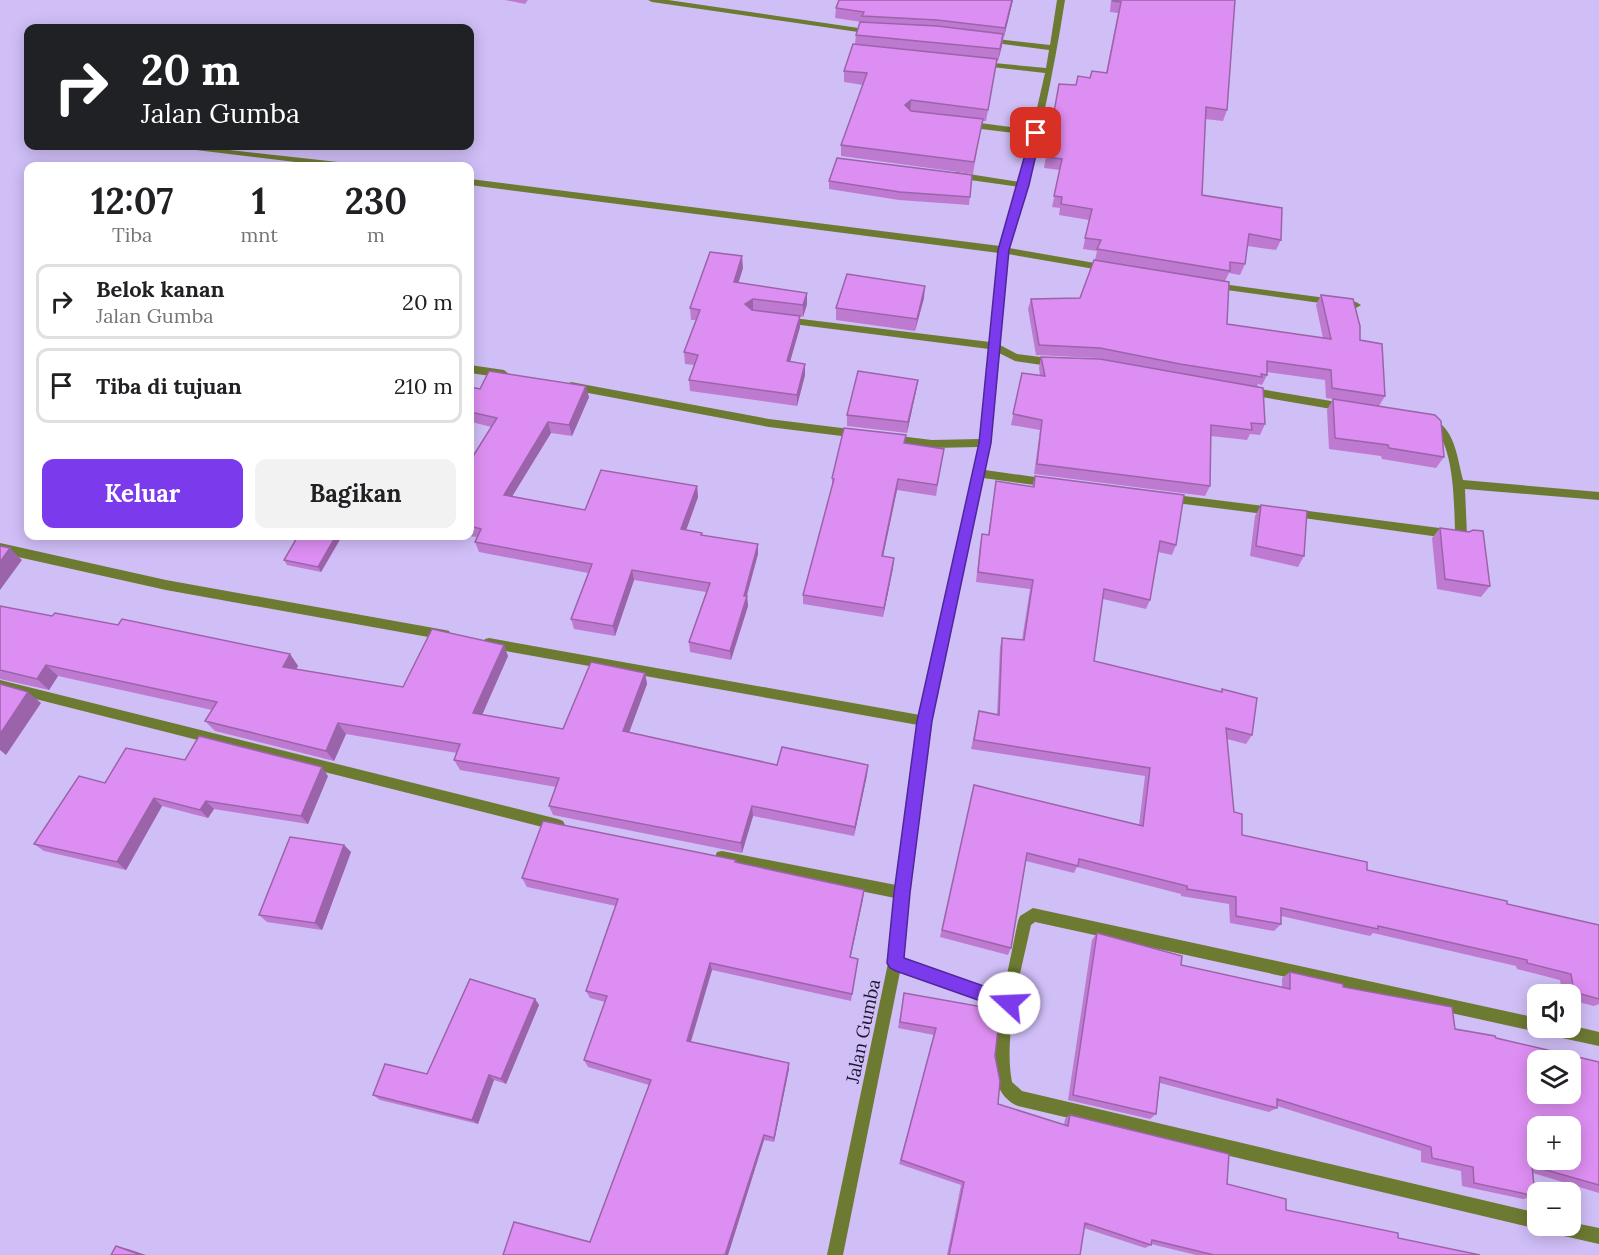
<!DOCTYPE html>
<html lang="id">
<meta charset="utf-8">
<style>
:root{--surface:#fff;--page:#f2f2f2;--text:#202124;--muted:#757577;--line:#e0e0e0;--accent:#7c3aed}
body{margin:0;font-family:Lora,serif;background:var(--page);color:var(--text);height:100vh;display:flex;flex-direction:column;font-size:22px;white-space:nowrap}
*{box-sizing:border-box;margin:0}
p{font-size:20px;color:var(--muted)}
.icon{flex:none;width:33px;height:33px;fill:none;stroke:currentColor;stroke-width:2;stroke-linecap:round;stroke-linejoin:round}
.map{position:relative;flex:1;overflow:hidden}
.details{position:absolute;left:24px;top:162px;width:450px;height:378px;display:flex;flex-direction:column;background:var(--surface);border-radius:12px;box-shadow:0 3px 15px #0003}
.details>*{flex:none}
.banner{position:absolute;left:24px;top:24px;width:450px;height:126px;border-radius:12px;box-shadow:0 3px 15px #0003;background:#202124;color:#fff;overflow:hidden}
.controls{position:absolute;left:1527px;top:984px;display:grid;gap:12px}
.controls a{display:grid;place-items:center;width:54px;height:54px;border-radius:12px;background:var(--surface);box-shadow:0 3px 15px #0003;font-size:30px}
.pin{position:absolute;display:grid;place-items:center;width:51px;height:51px;color:#fff;margin:-26px;border-radius:12px;box-shadow:0 3px 9px #0006}
.me{position:absolute;width:66px;margin:-33px;rotate:290deg;stroke-linejoin:round;filter:drop-shadow(0 0 4px #0008)}
.turn{display:flex;align-items:center;gap:21px;height:126px;padding:0 18px;font-size:27px}
.turn .icon{width:78px;height:78px;stroke-width:2.5}
.turn b{display:block;font-size:42px;line-height:51px}
.eta{display:flex;justify-content:space-evenly;align-items:center;height:102px;text-align:center}
.eta b{font-size:36px;font-weight:700;line-height:42px}
.primary-button{display:flex;gap:12px;margin-top:auto;padding:12px 18px}
.primary-button a{flex:1;height:69px;border-radius:12px;background:var(--accent);color:#fff;font-size:24px;font-weight:700;line-height:69px;text-align:center}
.primary-button a+a{background:var(--page);color:var(--text)}
ul{padding:0;list-style:none}
li{display:flex;align-items:center;gap:18px;height:75px;margin:0 12px 9px;padding:0 6px;border:3px solid var(--line);border-radius:12px}
li div{flex:1}
li b{display:block;font-size:22px}
li em{font-style:normal}
.map>svg:first-child{display:block}
.lines{fill:none;stroke-linecap:round;stroke-linejoin:round}
.minor{fill:#6d7a32;fill-rule:evenodd}
.wall{fill:#be7ad0}
.shaded-wall{fill:#9b63a9}
.building{fill:#dd8ef2;stroke:#9b63a9;stroke-width:1.5;fill-rule:evenodd}
.route{fill:#7c3aed;stroke:#51269a;stroke-width:1.5}
.labels{text-anchor:middle;dominant-baseline:central;stroke-width:4.5;stroke-linejoin:round;paint-order:stroke}
.street-label{font-size:18px;fill:#1e142e;stroke:#d0bef7}
</style>
<div class="map">
<svg width="1599" height="1255" viewBox="0 0 1599 1255">
<rect width="100%" height="100%" fill="#d0bef7"/>
<g class="lines">
<path class="minor" d="M648 0H668L872 30 876 32 872 34 652 2Z
M1057 0H1065C1052 83 1034 166 1009 248L1106 265 1111 268 1106 271 1008 254 1000 345 1017 354 1056 359 1061 363 1056 367 1015 361 999 353 990 443 985 470 1049 479 1055 483 1049 487 983 478 931 721 909 893 903 959 1003 994 1018 921 1020 916 1033 908 1538 1018V1028H1570V1025L1599 1032V1046L1548 1035 1542 1031 1538 1032 1035 922 1031 925C1021 971 1003 1036 1012 1082L1022 1091 1538 1213V1226H1544L1538 1229 1018 1106C982 1091 996 1037 1001 1007L900 972 843 1255H827L888 963 895 898 722 863 717 862 715 857 717 852 722 851 896 885 918 725 489 648 485 647 483 643 485 639 489 638 920 715 979 447 932 448 891 443 886 439 891 435 932 440 980 439 989 349 785 323 780 320 785 317 990 342 999 253 470 185V179L1000 246 1019 187 956 178 952 175 956 172 1020 182 1031 135 965 127 961 124 965 121 1032 130 1045 73 983 66 979 64 983 62 1046 68 1049 50 988 42 984 40 988 38 1050 45Z
M193 146 347 163 351 166H329L196 150 193 149Z
M1215 283 1356 302 1361 305 1356 308 1212 288 1210 286Z
M470 365 504 370 509 374 504 378 470 373Z
M571 382 769 419 858 430 863 434 858 438 769 427 567 389 566 386Z
M1248 387 1343 403 1348 407 1343 411 1244 394 1243 391 1244 388Z
M1429 417C1455 426 1457 457 1463 480L1599 492V500L1465 489 1467 535 1461 540 1289 516 1287 513 1289 510 1293 509 1455 530C1454 503 1454 455 1438 433 1434 428 1428 426 1424 421Z
M1168 494 1273 507 1279 511 1273 515 1168 502 1162 498Z
M0 543 166 580 445 630 449 631 451 635 449 639 445 640 166 590 0 553Z
M0 680 558 819 563 821 565 825 563 829 558 831 0 690Z
M1570 1222 1599 1228V1244L1555 1234 1549 1232 1547 1226H1570Z"/>
</g>
<path class="wall" d="M505 0H528L525 4Z
M839 0H1013L998 61H997L986 121H982L973 174 841 156V145L863 85 844 82V71L855 44 856 35 862 22 835 18 836 8Z
M1111 0H1235L1227 110 1223 121 1205 119 1202 195 1281 240 1276 250 1247 246 1245 264 1240 275 1229 273 1225 281 1227 324 1323 338 1316 305 1321 295 1360 340 1385 396 1379 406 1444 457 1436 468 1382 459 1381 456 1329 449 1327 410 1333 399 1326 398 1325 380 1267 372V375L1262 385 1258 384 1257 387 1220 381 1265 424 1260 435 1250 434 1247 440 1211 436 1210 486 1205 496 1034 474 1040 430 1011 425 1022 373 1040 376 1039 368 1041 357 1142 367 1097 358 1036 355 1028 309 1031 299 1080 298 1095 260 1097 251 1083 249 1089 220 1059 215 1060 208 1052 207 1060 170 1044 168 1059 84 1076 85 1090 78 1106 73 1118 13 1110 12Z
M972 175 969 205 899 200 829 189V181Z
M743 268 738 283 807 304 803 317 800 316V327L790 362 805 364V375L797 406 690 391 689 380 694 365 685 364 684 352 696 320H691L690 308Z
M924 298 915 331 836 320V308Z
M918 380 916 391 907 433 847 426V415Z
M470 387 480 389 589 397 572 436 551 433 512 496 585 510 697 486 698 497 686 530 758 554 747 596 748 606 731 660 690 652 689 642 706 592 634 580 615 636 574 629 571 619 588 573 479 552 475 542 477 537 468 536H470V461L491 427 472 422V420H470Z
M905 443 944 449 936 496 897 490 883 556 893 568 883 617 803 604V595L832 489V478Z
M1035 476 1176 545 1172 555 1158 552 1150 600 1146 609 1103 599 1094 661 1221 692 1222 689 1252 735 1246 744 1227 739 1234 812 1242 835 1367 870 1507 904 1599 925V1004L1594 1006 1570 1000V994H1562L1560 980 1517 969 1516 966 1373 933 1370 936 1281 916V924L1274 931 1230 923 1229 904 1181 896V894L1077 867 1074 873 1026 861 1011 948 1008 955 940 937 974 785 1139 825 1145 776 971 749 979 711 997 715 1000 647 1002 638 1022 640 1030 589 976 582 980 544 982 534 988 535 996 481 1032 487Z
M1261 505 1304 556 1298 567 1250 556 1255 516Z
M1440 528 1490 586 1481 597 1437 589 1432 538Z
M342 536 321 572 287 565 284 560Z
M0 606 52 616 118 625 290 654 298 666 296 669 403 687 508 656 482 715 563 729 645 673 647 684 629 732 777 765 867 775 854 836 753 816 742 853 553 815 549 806 556 787 460 770 454 760 457 753 346 734 334 761 215 731 205 721 212 710 58 676 49 690 0 679Z
M185 760 328 776 308 824 214 809 208 818 162 806 126 870 44 851 34 844 105 783Z
M344 845 351 852 322 930 267 922 259 915Z
M736 860 737 863 863 899 850 957 858 959 851 1001 712 970 691 1042 789 1063V1069L774 1142 764 1140 728 1255H503L590 1242 649 1085 588 1067 584 1060 605 1002 590 998 586 991 616 906 527 887 522 878Z
M1097 933 1181 965 1282 987V978L1290 972 1343 987 1455 1029 1599 1062V1193L1533 1173 1535 1196 1523 1199 1462 1186 1461 1171 1421 1162V1151L1277 1106V1108L1269 1112 1160 1083 1156 1114 1150 1119 1068 1100 1092 940Z
M904 993 995 1056 998 1104 1064 1125 1065 1119 1070 1115 1286 1210 1398 1238 1480 1255H1196L1151 1244V1245L1145 1248 1084 1228 1080 1255H947L961 1185 899 1164 934 1035 898 1028Z
M535 999 539 1005 506 1084 494 1080 478 1124 380 1100 373 1095 427 1074Z"/>
<path class="shaded-wall" d="M1012 0H1013L1004 37 1005 28Z
M1003 34 1002 46 998 61 1000 49Z
M911 100 910 112 905 105Z
M742 256 743 268 735 294 734 282Z
M925 286 924 298 915 331 917 319Z
M807 293V304L803 317V305Z
M753 299V311L745 304Z
M800 316V327L787 372V361Z
M805 364V375L797 406V395Z
M918 380 916 391 907 433 908 422Z
M586 386 589 397 572 436 569 425Z
M548 422 551 433 507 505 504 495Z
M898 479 897 490 881 566 882 556Z
M697 486 698 497 683 539 681 529Z
M336 536H342L321 572 318 567Z
M758 544V554L745 601 747 596 748 606 731 660 730 651Z
M10 548 22 560 0 590V562Z
M894 558 893 568 883 617 884 608Z
M632 570 634 580 615 636 613 626Z
M504 645 508 656 478 724 473 713Z
M290 654 298 666 291 678 283 667Z
M46 665 58 676 49 690 37 679Z
M645 673 647 684 626 741 623 731Z
M28 692 41 703 6 755 0 750V734Z
M338 723 346 734 334 761 326 751Z
M868 765 867 775 854 836 855 827Z
M322 767 328 776 308 824 301 816Z
M154 798 162 806 126 870 117 862Z
M206 801 214 809 208 818 200 810Z
M752 806 753 816 742 853 741 843Z
M344 845 351 852 322 930 315 923Z
M864 890 863 899 849 965 850 957Z
M710 963 712 970 689 1047 687 1041Z
M535 999 539 1005 506 1084 501 1079Z
M789 1063V1069L774 1142V1138Z
M489 1075 494 1080 478 1124 472 1120Z
M764 1135V1140L728 1255H725Z
M116 1246 128 1249 146 1255H141Z"/>
<path class="building" d="M839 0H1012L1005 28 937 20 862 16 864 12 836 8Z
M1113 0H1235L1227 110 1206 107 1202 195 1282 208 1281 240 1249 234 1245 264 1230 262V271L1097 249 1101 240 1085 238 1092 209 1061 204 1062 197 1054 196 1062 159 1046 157 1059 84 1076 85 1078 76 1090 78 1092 71 1107 73 1121 2 1113 1Z
M860 22 937 26 1003 34 1000 49 856 35Z
M853 44 997 59 988 110 911 100 905 105 911 111 983 119 974 162 841 145 867 73 844 71Z
M837 158 972 175 970 197 900 192 829 181Z
M710 252 742 256 734 282 807 293 803 305 753 299 745 304 752 310 800 316 787 361 805 364 797 395 689 380 698 355 684 352 700 310 690 308Z
M1094 260 1229 282 1227 324 1331 339 1321 295 1353 299 1360 326V340L1382 344 1385 396 1332 388 1331 370 1267 361V375L1261 374 1262 377 1180 364 1100 348 1039 345 1031 299 1080 298Z
M847 274 925 286 917 319 836 308Z
M1041 357 1100 359 1263 388 1265 424 1251 423 1252 430 1211 425 1210 486 1037 464 1042 420 1013 414 1022 373 1045 376Z
M489 371 586 386 569 425 548 422 504 495 585 510 601 470 697 486 681 529 702 533 701 535 758 544 744 596H747L730 651 689 642 710 583 632 570 613 626 571 619 592 564 475 542 481 529 470 526V461L497 418 470 412V387L480 389Z
M858 371 918 380 908 422 847 415Z
M1333 399 1435 415 1441 421 1444 457 1389 448 1388 445 1335 438Z
M844 428 906 435 904 443 944 449 937 485 898 479 882 556 894 558 884 608 803 595 834 479 832 478Z
M1035 476 1184 495 1176 545 1160 541 1150 600 1104 589 1094 661 1222 692V689L1257 698 1252 735 1226 728 1234 812 1242 814V835L1367 862V870L1507 901V904L1599 925V999L1574 992 1571 974 1527 963V960L1378 926V929L1281 908V924L1236 916V897L1187 889V886L1079 859 1078 866 1027 853 1011 948 942 930 974 785 1143 826 1150 768 974 740 979 711 999 715 1002 638 1024 640 1033 580 978 572 982 534 989 535 996 481 1034 487Z
M1261 505 1307 511 1304 556 1256 546Z
M1440 528 1469 532 1473 530 1483 531 1490 586 1445 579Z
M298 536H336L318 567 284 560Z
M0 546 10 548 0 562Z
M0 606 52 616 55 613 118 625 122 619 290 654 283 667 403 687 432 629 504 645 473 713 563 729 591 662 645 673 623 731 777 765 782 747 868 765 855 827 752 806 741 843 549 806 559 778 454 760 460 744 338 723 326 751 205 721 217 702 46 665 37 679 0 670Z
M0 684 28 692 0 734Z
M199 736 322 767 301 816 206 801 200 810 154 798 117 862 34 844 79 776 105 783 126 748 185 760Z
M543 821 736 860 735 862 864 890 850 957 858 959 852 994 710 963 687 1041 789 1063 774 1138 764 1135 725 1255H503L514 1222 590 1242 651 1080 584 1060 607 996 586 991 618 899 522 878Z
M290 837 344 845 315 923 259 915Z
M1097 933 1182 956 1181 965 1290 989V972L1343 984V987L1452 1007 1455 1029 1495 1036 1496 1038 1599 1062V1185L1532 1166 1535 1196 1474 1183 1473 1167 1432 1158 1431 1147 1277 1099V1108L1160 1077 1156 1114 1073 1095ZM1538 1060H1570V1094H1538ZM1538 1126H1570V1160H1538Z
M470 979 535 999 501 1079 489 1075 472 1120 373 1095 385 1064 427 1074Z
M904 993 1000 1010 995 1056 1000 1081 998 1104 1068 1126 1070 1115 1229 1154 1227 1184 1286 1199V1210L1398 1233V1238L1480 1255H1214L1152 1240 1151 1245 1085 1223 1080 1255H949L964 1182 901 1160 936 1028 900 1022Z
M116 1246 141 1255H111Z"/>
<path class="route" d="M1032 130 1041 133 1029 185 1009 250 991 443 932 721 910 893 904 958 1015 997 1017 1003 1015 1008 1009 1011 896 971 890 968 887 963 894 893 917 721 979 443 998 250Z"/>
<g class="labels">
<g class="street-label">
<text transform="translate(863 1031) rotate(-78)">Jalan Gumba</text>
</g>
</g>
</svg>
<div class="controls">
<a><svg class="icon" aria-label="sound" viewBox="0 0 24 24"><path d="M4 9h4l5-4v14l-5-4H4zM17 9q2 3 0 6"/></svg></a>
<a><svg class="icon" aria-label="layers" viewBox="0 0 24 24"><path d="M12 4l9 5-9 5-9-5zM3 14l9 5 9-5"/></svg></a>
<a>+</a>
<a>−</a>
</div>
<div class="pin" style="left:1036px;top:133px;background:#d93025"><svg class="icon" aria-label="arrive" viewBox="0 0 24 24"><path d="M6 21V4h12l-3 4 3 4H6"/></svg></div>
<svg class="me" style="left:1009px;top:1003px" viewBox="-20 -20 40 40"><circle r="19" fill="#fff"/><path d="M0-13L10 11 0 6-10 11z" fill="#7c3aed"/></svg>
<div class="banner">
<div class="turn"><svg class="icon" aria-label="right" viewBox="0 0 24 24"><path d="M7 20v-9h11M14 6l5 5-5 5"/></svg><div><b>20 m</b>Jalan Gumba</div></div>
</div>
<section class="details">
<div class="eta">
<div><b>12:07</b><p>Tiba</p></div>
<div><b>1</b><p>mnt</p></div>
<div><b>230</b><p>m</p></div>
</div>
<ul>
<li><svg class="icon" aria-label="right" viewBox="0 0 24 24"><path d="M7 20v-9h11M14 6l5 5-5 5"/></svg><div><b>Belok kanan</b><p>Jalan Gumba</p></div><em>20 m</em></li>
<li><svg class="icon" aria-label="arrive" viewBox="0 0 24 24"><path d="M6 21V4h12l-3 4 3 4H6"/></svg><div><b>Tiba di tujuan</b></div><em>210 m</em></li>
</ul>
<div class="primary-button"><a>Keluar</a><a>Bagikan</a></div>
</section>
</div>
